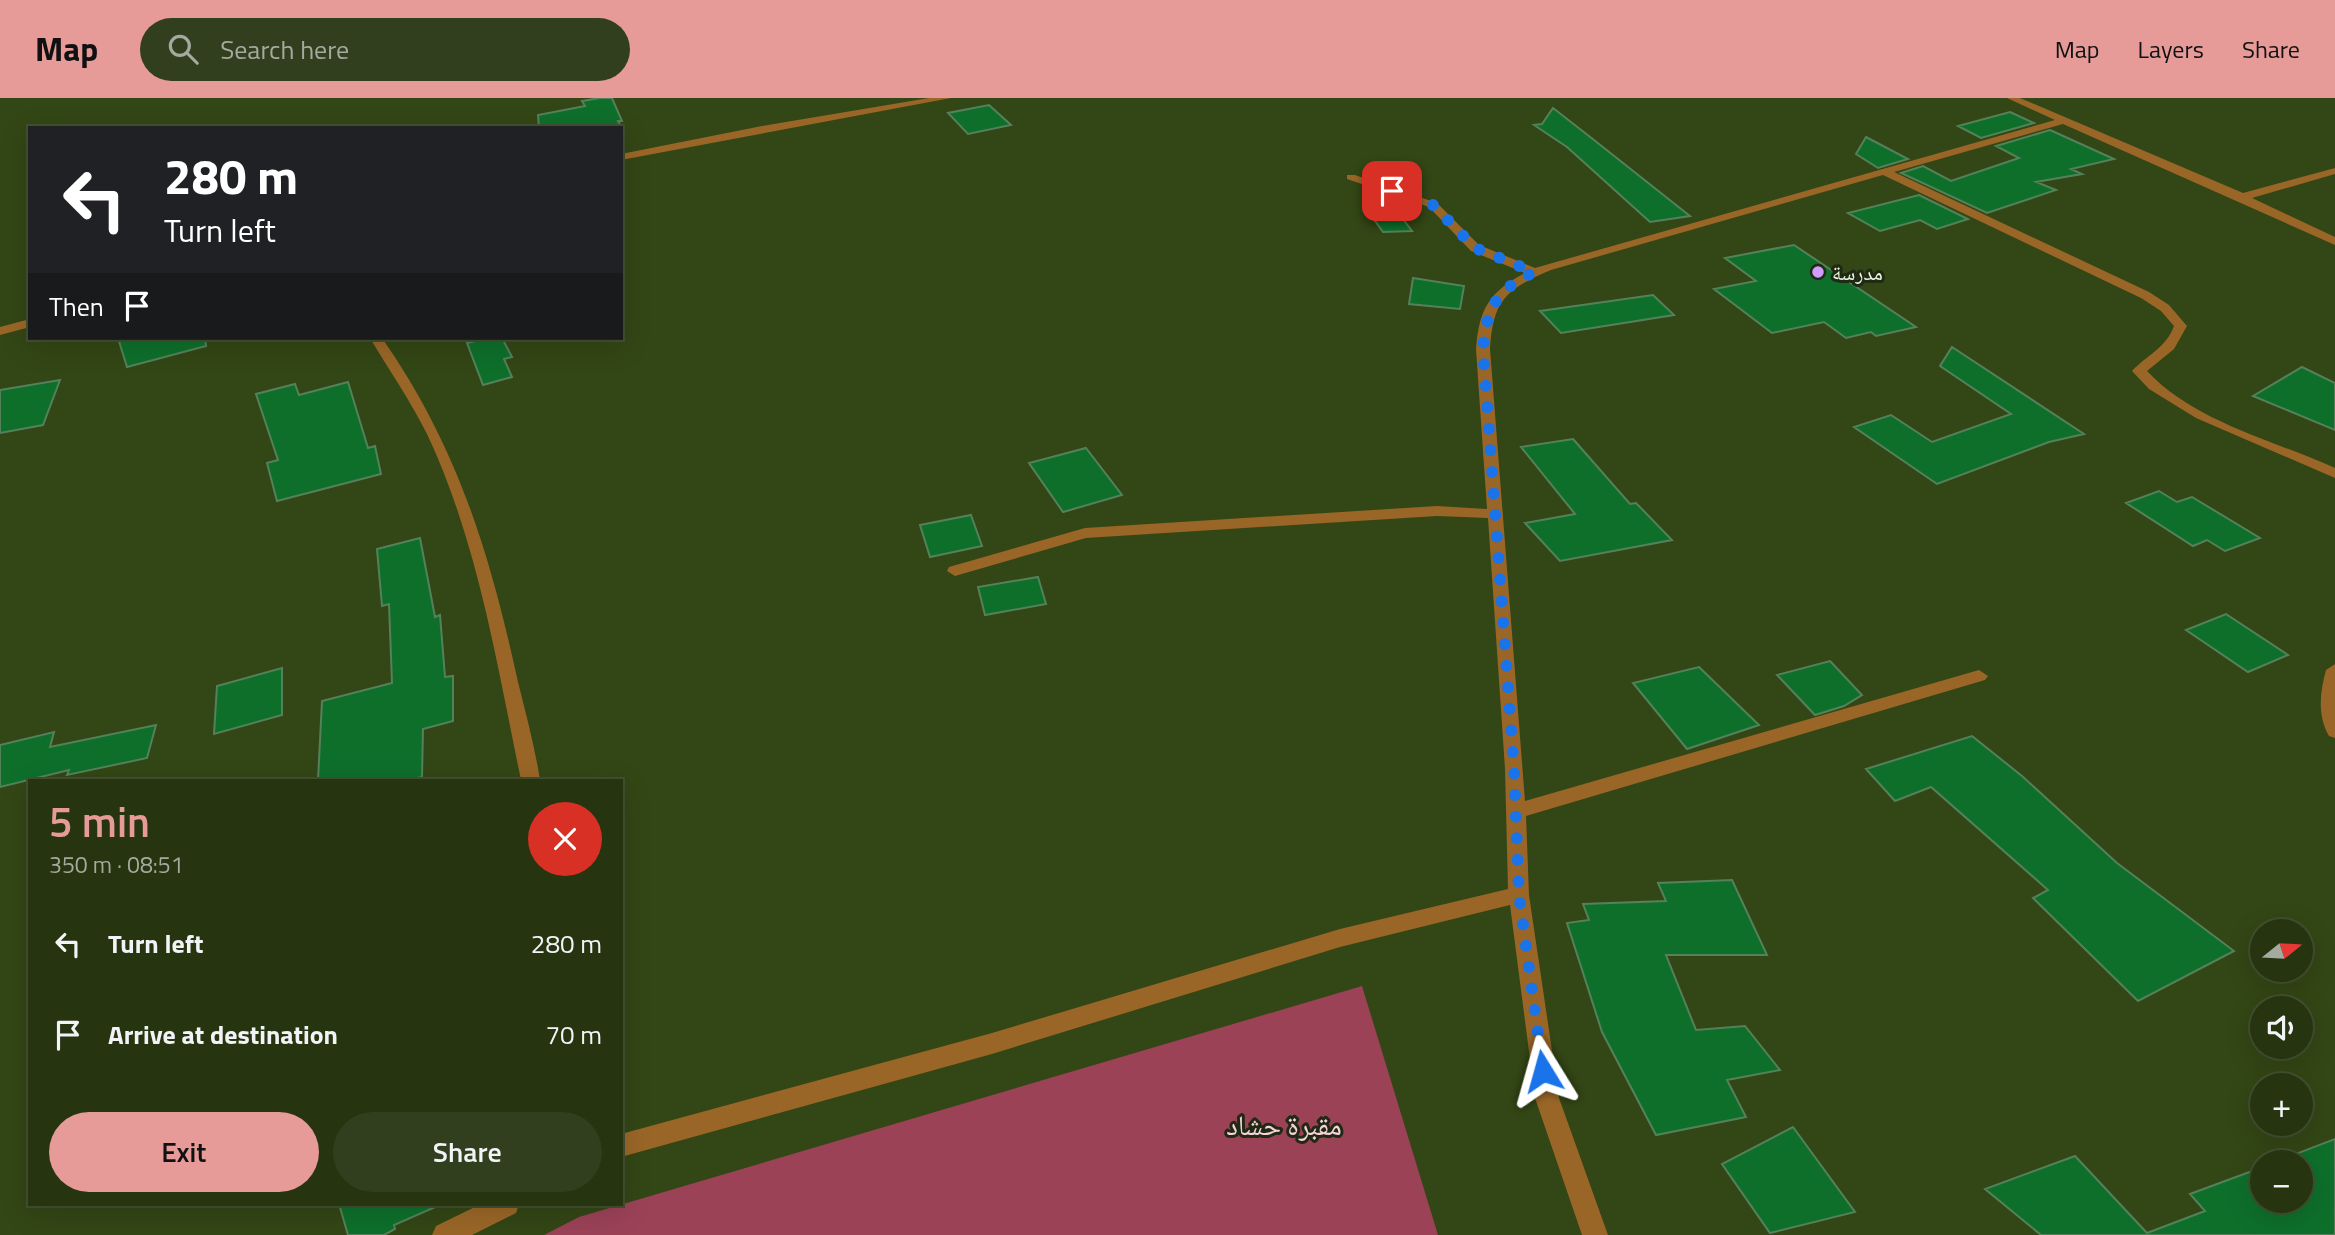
<!DOCTYPE html>
<meta charset="utf-8">
<style>
:root{--surface:#263410;--page:#323f1e;--text:#f1f3f6;--muted:#a4aa9f;--line:#424f30;--accent:#e69b98}
body{margin:0;font-family:"Titillium Web","Noto Naskh Arabic",sans-serif;background:var(--page);color:var(--text);height:100vh;display:flex;flex-direction:column;font-size:26px;white-space:nowrap}
*{box-sizing:border-box;margin:0}
p{font-size:23px;color:var(--muted)}
.icon{flex:none;width:38px;height:38px;fill:none;stroke:currentColor;stroke-width:2;stroke-linecap:round;stroke-linejoin:round}
.map{position:relative;flex:1;overflow:hidden}
.sheet{position:absolute;left:28px;top:681px;width:595px;height:427px;display:flex;flex-direction:column;background:var(--surface);border-radius:0px;box-shadow:0 7px 28px #0002,0 0 0 2px var(--line)}
.sheet>*{flex:none}
.top-card{position:absolute;left:28px;top:28px;width:595px;height:214px;border-radius:0px;box-shadow:0 7px 28px #0002,0 0 0 2px var(--line);background:#202124;color:#fff;overflow:hidden}
.needle{width:46px;rotate:72deg}
.controls{position:absolute;left:2250px;top:821px;display:grid;gap:14px}
.controls a{display:grid;place-items:center;width:63px;height:63px;border-radius:50%;background:var(--surface);box-shadow:0 7px 28px #0002,0 0 0 2px var(--line);font-size:35px}
.pin{position:absolute;display:grid;place-items:center;width:60px;height:60px;color:#fff;margin:-30px;border-radius:14px;box-shadow:0 4px 10px #0006}
.me{position:absolute;width:77px;margin:-38px;rotate:352deg;stroke-linejoin:round;filter:drop-shadow(0 0 5px #0008)}
.turn{display:flex;align-items:center;gap:24px;height:147px;padding:0 21px;font-size:32px}
.turn .icon{width:91px;height:91px;stroke-width:2.5}
.turn b{display:block;font-size:49px;line-height:60px}
.then{display:flex;align-items:center;height:66px;padding:0 21px;background:#0003;gap:14px;font-size:26px}
.round{display:grid;place-items:center;flex:none;width:74px;height:74px;border-radius:37px;background:var(--page)}
.headline{display:flex;align-items:center;justify-content:space-between;height:119px;padding:0 21px}
h1{font-size:42px;font-weight:600;line-height:52px;color:var(--accent)}
.button{display:flex;gap:14px;margin-top:auto;padding:14px 21px}
.button a{flex:1;height:80px;border-radius:42px;background:var(--accent);color:#111;font-size:28px;font-weight:600;line-height:80px;text-align:center}
.button a+a{background:var(--page);color:var(--text)}
ul{padding:0;list-style:none}
li{display:flex;align-items:center;gap:21px;height:91px;padding:0 21px}
li div{flex:1}
li b{display:block;font-size:26px}
li em{font-style:normal}
header{display:flex;align-items:center;gap:42px;box-sizing:border-box;height:98px;padding:0 35px;background:var(--accent);color:#111}
header strong{font-size:33px}
nav{display:flex;gap:38px;margin-inline-start:auto;font-size:24px}
.search{width:490px;height:63px;background:var(--page);display:flex;align-items:center;gap:18px;box-sizing:border-box;padding:0 24px;border-radius:38px;color:var(--muted);font-size:26px}
.map>svg:first-child{display:block}
.green{fill:#9b4257}
.building{fill:#0e6f2b;stroke:#55815a;stroke-width:2}
.lines{fill:none;stroke-linecap:round;stroke-linejoin:round}
.minor{fill:#996627;fill-rule:evenodd}
.route{stroke:#1a73e8;stroke-width:12;stroke-dasharray:0 21.6}
.poi-dot{fill:#d09dfe;stroke:#202914;stroke-width:2.5}
.labels{text-anchor:middle;dominant-baseline:central;stroke-width:6;stroke-linejoin:round;paint-order:stroke}
.far-poi-label{font-size:21px;fill:#e8f5da;stroke:#202914;text-anchor:start}
.near-park-label{font-size:28px;fill:#f5d3d8;stroke:#202914}
</style>
<header>
<strong>Map</strong>
<div class="search"><svg class="icon" aria-label="search" viewBox="0 0 24 24"><circle cx="10" cy="10" r="6"/><path d="M15 15l6 6"/></svg>Search here</div>
<nav><a>Map</a><a>Layers</a><a>Share</a></nav>
</header>
<div class="map">
<svg width="2335" height="1137" viewBox="0 0 2335 1137">
<rect width="100%" height="100%" fill="#334615"/>
<path class="green" d="M1362 888 1438 1137H544L579 1119Z"/>
<path class="building" d="M600 0H612L622 23H618L622 30H539L538 17 585 8 582 3Z
M989 7 1011 27 968 36 948 15Z
M1553 10 1594 42 1690 118 1650 124 1567 49 1534 27 1542 26Z
M2010 14 2034 25 1981 40 1958 28Z
M2050 32 2114 61 2071 71 2082 76 2036 84 2056 92 1987 115 1901 75 1923 68 1951 83 2019 60 1996 48Z
M1866 39 1908 61 1878 70 1856 56Z
M1919 97 1968 121 1937 131 1920 122 1880 133 1848 115Z
M1393 108 1412 133 1383 134 1365 109Z
M1794 147 1916 229 1876 238 1871 234 1846 240 1824 224 1772 235 1714 191 1756 183 1725 160Z
M1413 180 1464 188 1460 211 1409 206Z
M1653 197 1674 217 1561 235 1540 213Z
M118 240H205L206 248 127 269Z
M487 240H502L512 259 504 261 512 279 483 287 467 245Z
M1952 249 2084 336 2049 344 1937 386 1854 329 1891 317 1932 344 2011 316 1940 268Z
M2302 269 2335 285V332L2253 298Z
M60 282 43 327 0 335V292Z
M348 284 368 350 375 348 381 376 277 403 267 365 278 362 256 296 295 286 299 297Z
M1573 341 1630 406 1636 405 1672 442 1560 463 1525 425 1575 416 1521 349Z
M1086 350 1122 397 1063 414 1029 365Z
M2159 393 2177 404 2192 399 2260 440 2225 453 2207 442 2193 448 2126 405Z
M971 417 982 448 930 459 920 427Z
M420 440 435 519 440 517 445 579 453 578V623L423 631 422 679 408 682H318L322 603 392 585 389 506 382 508 377 451Z
M1038 479 1046 506 985 517 978 489Z
M2226 516 2288 557 2248 574 2186 532Z
M1830 563 1862 597 1844 608 1815 617 1777 577Z
M1699 569 1759 627 1687 651 1633 585Z
M282 570V617L214 636 217 588Z
M156 627 147 660 67 677 69 672 0 689V647L54 634 50 649Z
M1972 638 2022 678 2117 765 2234 853 2138 903 2033 800 2048 792 1931 689 1895 703 1866 671Z
M1732 782 1767 857H1666L1696 932 1745 928 1780 972 1727 982 1746 1019 1656 1037 1602 934 1567 825 1589 822 1583 806 1666 803 1658 785Z
M1793 1029 1855 1114 1770 1135 1722 1066Z
M2335 1041V1137H2041L1985 1091 2075 1058 2147 1135 2205 1113 2190 1096 2263 1069V1102H2301V1064H2275Z
M339 1106H442L394 1127 395 1131 384 1137H348Z"/>
<g class="lines">
<path class="minor" d="M929 0H951L621 62V56L762 28Z
M2007 0H2020L2243 95 2335 70V76L2252 100 2335 139V147L2063 26 1894 74 2149 194 2169 207 2187 228 2174 251 2147 273C2195 324 2273 342 2335 370V380L2196 320 2149 291 2132 273C2147 257 2166 250 2174 228L2161 213 2141 200 1883 77 1551 172C1507 191 1493 201 1490 251L1525 703 1979 572 1988 578 1985 582 1526 718 1529 797 1559 1000 1608 1137H1582L1535 1000 1510 807 1340 849 992 956 621 1059V1036L992 935 1340 831 1508 791 1505 671 1488 420 1437 418 1086 440 955 478 947 473 949 469 1085 430 1437 408 1487 411 1476 251C1479 211 1489 194 1525 175L1471 153 1429 109 1347 81V77H1355L1437 105 1479 147 1535 170 2055 22Z
M30 221V229L0 237V229Z
M370 240H382C458 349 490 456 518 584 526 616 535 650 540 682H521C497 567 478 444 427 336 410 302 389 272 370 240Z
M2335 566V640L2329 638C2317 617 2320 594 2326 572Z
M481 1106H519L516 1115 472 1137H432L436 1128Z"/>
</g>
<g class="lines">
<path class="route" d="M1392 93 1433 107 1475 150 1534 174C1495 193 1487 210 1483 251L1514 671 1519 797 1543 973"/>
</g>
<circle class="poi-dot" cx="1818" cy="174" r="7"/>
<g class="labels">
<g class="far-poi-label">
<text x="1832" y="174">مدرسة</text>
</g>
<g class="near-park-label">
<text x="1284" y="1026">مقبرة حشاد</text>
</g>
</g>
</svg>
<div class="controls">
<a><svg class="needle" viewBox="-14 -14 28 28"><path d="M0-13l5 13h-10z" fill="#e53935"/><path d="M0 13l5-13h-10z" fill="#a4aa9f"/></svg></a>
<a><svg class="icon" aria-label="sound" viewBox="0 0 24 24"><path d="M4 9h4l5-4v14l-5-4H4zM17 9q2 3 0 6"/></svg></a>
<a>+</a>
<a>−</a>
</div>
<div class="pin" style="left:1392px;top:93px;background:#d93025"><svg class="icon" aria-label="arrive" viewBox="0 0 24 24"><path d="M6 21V4h12l-3 4 3 4H6"/></svg></div>
<svg class="me" style="left:1543px;top:973px" viewBox="-20 -20 40 40"><path d="M0-17L14 15 0 8-14 15z" fill="#1a73e8" stroke="#fff" stroke-width="4"/></svg>
<div class="top-card">
<div class="turn"><svg class="icon" aria-label="left" viewBox="0 0 24 24"><path d="M17 20v-9H6M10 6l-5 5 5 5"/></svg><div><b>280 m</b>Turn left</div></div>
<div class="then">Then<svg class="icon" aria-label="arrive" viewBox="0 0 24 24"><path d="M6 21V4h12l-3 4 3 4H6"/></svg></div>
</div>
<section class="sheet">
<div class="headline"><div><h1>5 min</h1><p>350 m · 08:51</p></div><a class="round" style="background:#d93025;color:#fff"><svg class="icon" aria-label="close" viewBox="0 0 24 24"><path d="M6 6l12 12M18 6L6 18"/></svg></a></div>
<ul>
<li><svg class="icon" aria-label="left" viewBox="0 0 24 24"><path d="M17 20v-9H6M10 6l-5 5 5 5"/></svg><div><b>Turn left</b></div><em>280 m</em></li>
<li><svg class="icon" aria-label="arrive" viewBox="0 0 24 24"><path d="M6 21V4h12l-3 4 3 4H6"/></svg><div><b>Arrive at destination</b></div><em>70 m</em></li>
</ul>
<div class="button"><a>Exit</a><a>Share</a></div>
</section>
</div>
